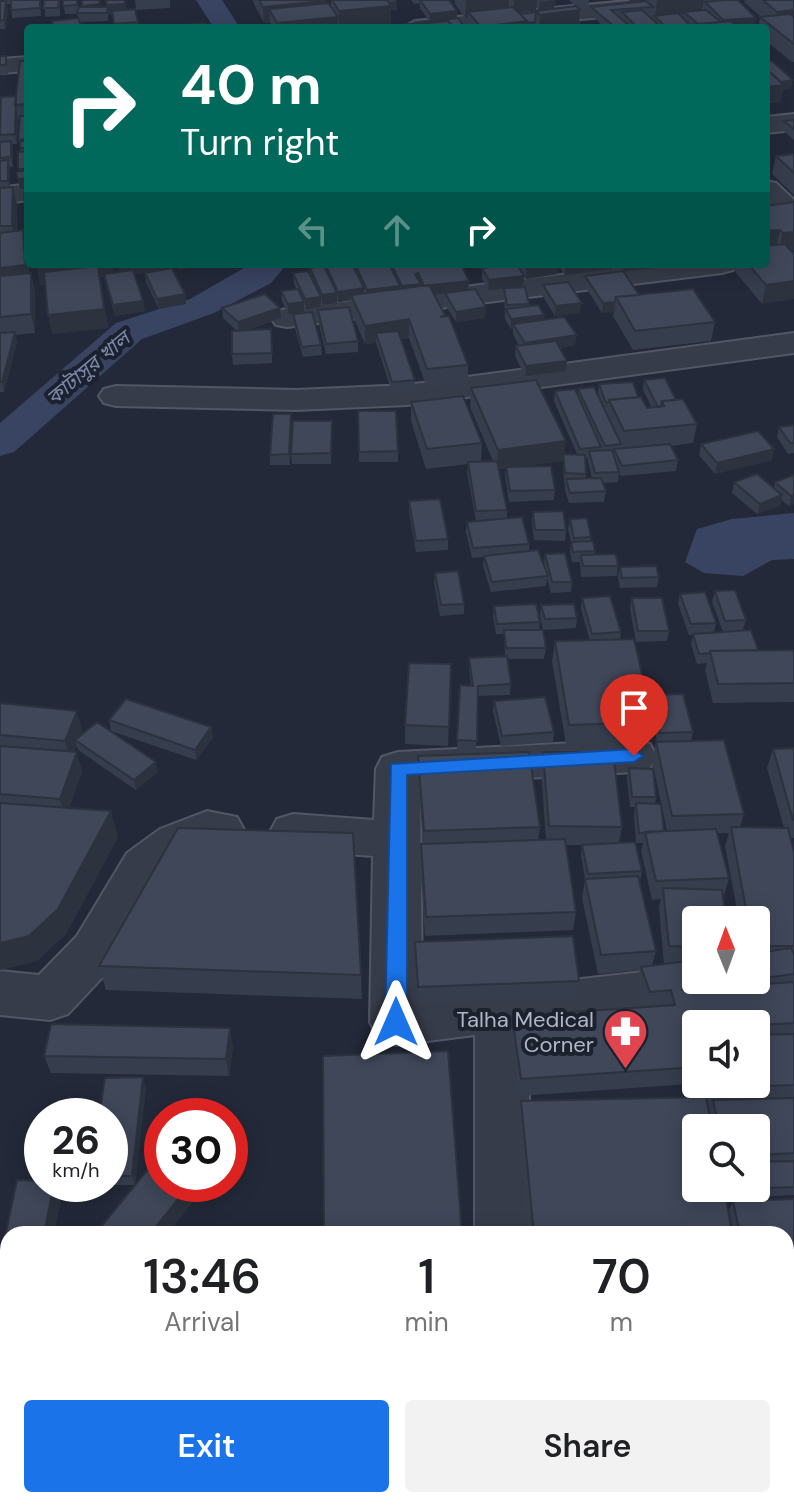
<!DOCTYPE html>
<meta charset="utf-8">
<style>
:root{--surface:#fff;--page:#f2f2f2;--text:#202124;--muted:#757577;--accent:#1a73e8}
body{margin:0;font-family:"DM Sans","Noto Sans Bengali",sans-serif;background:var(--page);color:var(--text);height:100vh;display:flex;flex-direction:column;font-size:30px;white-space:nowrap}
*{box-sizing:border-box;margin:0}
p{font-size:26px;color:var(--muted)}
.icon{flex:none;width:44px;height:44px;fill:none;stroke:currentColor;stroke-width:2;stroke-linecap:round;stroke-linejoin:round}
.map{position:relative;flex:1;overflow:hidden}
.details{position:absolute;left:0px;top:1226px;width:794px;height:282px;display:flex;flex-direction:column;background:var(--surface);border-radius:24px 24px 0 0;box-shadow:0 4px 20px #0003}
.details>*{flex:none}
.guide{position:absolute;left:24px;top:24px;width:746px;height:244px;border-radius:8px;box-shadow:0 4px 20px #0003;background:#00695c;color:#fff;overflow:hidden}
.needle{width:52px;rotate:359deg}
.controls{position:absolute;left:682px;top:906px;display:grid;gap:16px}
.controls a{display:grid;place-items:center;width:88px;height:88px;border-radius:8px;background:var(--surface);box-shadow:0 4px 20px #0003;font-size:40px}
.speed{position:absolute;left:24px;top:1098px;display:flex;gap:16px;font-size:40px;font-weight:700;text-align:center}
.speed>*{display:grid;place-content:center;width:104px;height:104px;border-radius:50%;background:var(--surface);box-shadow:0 4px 20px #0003;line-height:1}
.speed small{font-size:20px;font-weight:400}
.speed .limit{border:12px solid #d22;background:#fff;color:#111}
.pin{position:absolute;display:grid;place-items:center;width:68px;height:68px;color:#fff;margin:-82px -34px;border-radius:50% 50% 50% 0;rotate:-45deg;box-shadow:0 0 8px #0007}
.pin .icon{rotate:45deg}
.me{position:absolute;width:88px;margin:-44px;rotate:0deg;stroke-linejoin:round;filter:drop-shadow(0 0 6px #0008)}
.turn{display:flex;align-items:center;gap:28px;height:168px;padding:0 24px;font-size:36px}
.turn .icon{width:104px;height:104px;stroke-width:2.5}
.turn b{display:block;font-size:56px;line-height:68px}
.lanes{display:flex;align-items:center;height:76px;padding:0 24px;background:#0003;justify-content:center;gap:40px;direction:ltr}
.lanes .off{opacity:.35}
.eta{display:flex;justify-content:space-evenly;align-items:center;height:136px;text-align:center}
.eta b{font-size:48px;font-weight:600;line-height:56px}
.button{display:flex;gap:16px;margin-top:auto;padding:16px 24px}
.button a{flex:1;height:92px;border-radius:8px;background:var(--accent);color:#fff;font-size:32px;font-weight:600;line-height:92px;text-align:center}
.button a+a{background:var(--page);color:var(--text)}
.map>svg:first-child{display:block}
.water{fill:#394462}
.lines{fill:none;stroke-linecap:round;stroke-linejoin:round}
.canal{fill:#394462;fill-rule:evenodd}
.minor-casing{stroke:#525665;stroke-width:4}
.minor{fill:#373c4a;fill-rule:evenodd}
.wall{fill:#363d4d;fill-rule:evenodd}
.shaded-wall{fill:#2c323e}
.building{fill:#3f4759;stroke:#2c323e;stroke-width:2}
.route{fill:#1a73e8;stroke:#114b97;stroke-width:2}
.labels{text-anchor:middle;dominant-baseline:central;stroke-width:8;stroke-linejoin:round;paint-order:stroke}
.far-water-label{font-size:20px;font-style:italic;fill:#7b89ac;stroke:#1c212e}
.poi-label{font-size:22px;fill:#b2b6c6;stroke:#1c212e;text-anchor:end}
</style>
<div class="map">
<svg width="794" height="1507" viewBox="0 0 794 1507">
<rect width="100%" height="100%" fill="#232939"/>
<path class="water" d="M794 513V559L772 560 743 576 704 573 685 562 697 529 732 519Z"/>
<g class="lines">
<path class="canal" d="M196 0H222L240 28H214Z
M251 264H287L271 283 214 313 142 339 14 452 0 456V423L116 323 190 299Z"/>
<defs>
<path id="minor" d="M638 0H719L708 7 487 28H403L415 21Z
M28 57V71L0 73V59Z
M794 114V130L766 133V117Z
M766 181 776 183 794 200V224L784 221 766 204Z
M28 184V200L0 204V188Z
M649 264H737L733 270 722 273 287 327 276 325 271 318 276 311 287 309Z
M794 333V353L407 405 296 410 116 406 104 403 99 396 104 389 116 386 296 390 407 385Z
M634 740 650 744 656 756 650 768 634 772 420 784 422 997 696 966V980H756V960L794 956V998L527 1029 533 1234H475V1035L396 1045 378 1038 370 1022 373 856 293 850 277 845 270 832 277 819 293 814 374 820 376 769 382 757 398 752Z
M207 811 237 817 244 830 237 843 192 855 161 879 113 966 68 1014 50 1020 0 1015V971L39 975 77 936 127 853 160 829Z
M475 1500H541V1507H475Z"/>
</defs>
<use href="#minor" class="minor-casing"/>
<use href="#minor" class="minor"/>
</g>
<path class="wall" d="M0 0H40L41 16 12 18 11 4H6L8 10 5 29H0Z
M44 0H60V16L45 17Z
M63 0H78V10L107 7 105 0H124L126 10 135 9 139 28H115L113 14H109L108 21 80 22 82 28H53L52 21 78 18 77 14H65Z
M135 0H170V8L136 10Z
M253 0H325V3L331 6V0H396L397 10H391V26H409V24L429 21 420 8V3L414 4 411 0H449L457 18 463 25V27L467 28H272L270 22 264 23 254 4Z
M455 0H555L554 8 575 6 569 0H589V6L576 7 580 10 579 28H468V17L465 18 455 4ZM536 7 539 10 536 11V12L520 14 518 12 536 10Z
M628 0H704L702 10H703L705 2 756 18 755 26 738 28H605L591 15V7L649 4 650 1 630 2Z
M745 0H794V62H792L766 41V28H758L760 17H761L744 2Z
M0 56H6L8 65V74L0 75Z
M28 61V188L20 189 18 152H21L18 140 20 122 18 119 17 144H12L13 150V167H10V187H13L17 205V231L23 230 27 248 29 273H31L35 292V333L15 335 17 342 4 392H0V101L16 96Z
M794 120V140L782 130 784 121Z
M794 154V195L772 174 776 156Z
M794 202V250H790L762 304 733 269V264H766V206Z
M80 264V268L88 267V266H83V264H113L114 273 120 272 118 264H161L162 270 185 294 186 304 159 309 146 282 145 273 135 274 143 301 145 311 115 316 104 277H100L108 328 52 334 45 285H40Z
M355 264H461L469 281 468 290 486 307 485 318 456 322 444 303 445 294 434 295 468 365V384L427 388 409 338 401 339 415 380 414 390 392 392 376 343 365 344 352 314 351 300 338 302 337 299V303L322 305 321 302V307L306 309 304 305V312L288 314 282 301 281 291 296 289 294 283 293 273 310 275V268L326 270V266L355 271Z
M489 264H612V269L565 275 558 265 557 274 526 279 520 270 524 276 523 286 512 287 529 304V306L543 320 575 345 560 348 566 371 525 376 515 356 516 346H519L513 334V329H511L505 319 504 288 488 290 482 278V268L491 267Z
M617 264H686L624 272 639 295 715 322 711 341 633 350 613 316 614 312 602 313 584 285 585 276 622 271Z
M543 285 580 313 555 316 542 295Z
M222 308 281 318 244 331 272 340V363L233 365 232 354 237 331 223 318Z
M318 310 358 341V352L326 354 318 320Z
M293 314 321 345 322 355 303 357 294 325Z
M644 380 676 400 697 424 693 443 671 446 678 460 676 471 621 476 619 473 618 482 603 483 606 491 604 502 569 503 565 490V483H564L563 461 515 467 555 490 554 500 509 502 505 477 506 468 499 469 507 510V519L529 544V551L545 570 544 564 545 554 572 582 571 592 551 593 547 578 546 586 491 592 483 566 484 557 472 558 466 532 467 522 476 521 467 472 468 464 426 469 411 421V402L482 443 481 461H493L470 407 471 388 565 454H577L554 401 555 391 578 395V389L598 394 599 384 638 397 647 408H652L643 390ZM588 458V462L592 478H586L585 459Z
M358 411 398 451V462H359Z
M332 421 331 464H292L291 454Z
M291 424 290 465H270V455Z
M794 425V453L788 454 777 437 779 427Z
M701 444 774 449 772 460 715 474 699 455Z
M794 475V504L789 506 781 500 780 506 757 514 732 493 734 482 774 488 775 482Z
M409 501 448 539V550L416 552 409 512Z
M533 512 566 530 565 541 534 540 532 522Z
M570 519 591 537V542L595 551V555L618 566 617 576 581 577 580 562H572L570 553 571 542 568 529Z
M620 567 659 577 657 587 620 588 618 577Z
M435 573 464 604V614L440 616 434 583Z
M715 591 746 620 743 630 723 632 712 602Z
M680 594 716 623 714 632 758 650H794V702L713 703 705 670 707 663 697 664 691 644 693 635H689L678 604Z
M582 598 621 632 620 640 649 705 651 695 693 732 691 741 744 814 740 827 784 828 767 768 773 749 794 748V838H791L794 852V1195L726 1198 728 1212 733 1201 794 1199V1274H786V1234H528L518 1124 521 1101 698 1098 693 1074 690 1084 519 1096 510 1033 512 1016 644 1007 637 986 640 970 598 974 582 898 585 879 581 855 582 845H566L576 912 573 930 425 936 420 863 421 844H423L418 775V756L540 827 538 840H546L541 771 543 752 622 827 619 843 642 871 640 881 656 951 652 966 664 965 659 907 661 899 652 900 641 851 643 843H636L634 814 635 807H630L627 778 629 768 653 769 652 761 656 742H657L653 723 649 742 566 744 552 661 555 641H590L581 609ZM654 770 667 831 664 832 655 804 656 797ZM717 833H729L725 846 739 920H756V980H696V920L724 896 729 878ZM696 1024H756V1084H696ZM696 1128H756V1188H696Z
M632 598 669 631 667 641 636 642 630 609Z
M541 605 577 618 576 628 543 630 540 616Z
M494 606 540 622 539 630 546 648 544 659H508L511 684 510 695 478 696 476 751 457 750 460 685 471 686 469 668V658L505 657 504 634H496L493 616Z
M451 664 448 746 405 744V725Z
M494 701 554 732 553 742 501 746 493 711Z
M0 703 82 730 80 736 158 772 136 790 78 750 76 745 74 752 82 771 69 808 118 837 66 934 37 961 0 970Z
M109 720 211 727 213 738 196 760 111 731Z
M415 942 579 981 576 999 418 1005 414 961Z
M99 966 361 975 362 999 106 990Z
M233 1046 229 1076 51 1073 44 1056Z
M146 1087 135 1185H94L110 1184V1116Z
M17 1180 42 1181V1184H55L61 1198 54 1234H8V1323H0V1261Z
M786 1281H794V1507H758L757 1500H786Z
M184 1500V1507H58L56 1504Z
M619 1500H752L753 1507H620Z"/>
<path class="shaded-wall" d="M466 0H509L508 13 468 12V17L465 18Z
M514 0H537L536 10 514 13Z
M555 0 554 8 539 10 540 2Z
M631 0H650L630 2Z
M657 0H704L702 12H684V14L655 17Z
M6 1 8 10 5 29 4 20Z
M325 1 326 17 269 9 270 22 264 23 263 7Z
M397 1V10H391V27L339 28V11Z
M125 4 126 12 109 14 108 21 107 5Z
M580 10 578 28H539L540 15Z
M794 10V26L774 28 777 12Z
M457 11V20L430 22V14Z
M338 17V28H277V23Z
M756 18 755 26 733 28 722 27 723 20Z
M527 21 535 22V28H481V27Z
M793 80 791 89 783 90 781 102 766 104V87L778 82Z
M16 110 18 119 17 144 15 134Z
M11 141 13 150V167L11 157Z
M8 160 10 170V190L8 181Z
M28 178V188L20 189 18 179Z
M13 187 17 205 16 244 12 226Z
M23 230 27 248 29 284 0 287V268Z
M780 230 776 248 766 249V231Z
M794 232V250L779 252 783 233Z
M61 264H80L83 280 40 285 36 267Z
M138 264H161L162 271 121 276 119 266Z
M178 264H211L179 270Z
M558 264 557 274 526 279 527 269Z
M566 264H612V269L565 275Z
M624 264H686L622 272Z
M113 265 115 275 100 277 108 328 52 334 48 315 90 268Z
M31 273 35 292V333L31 314Z
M524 276 523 286 488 290 489 280Z
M469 281 468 291 424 296V286Z
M794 281V299L762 304 766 285Z
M421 284 420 294 402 296V286Z
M400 286V296L367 300V290Z
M364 288V298L351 295V300L338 302V292Z
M337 293V303L322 305V295Z
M185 294 186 304 159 309 157 299Z
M321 297V307L306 309 305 299Z
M143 301 145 311 115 316 113 305Z
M304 302V312L288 314V304Z
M615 302 614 312 602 313 603 303Z
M582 303 580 313 555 316 556 306Z
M486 307 485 318 456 322V312Z
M280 308 281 318 239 332 238 322Z
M544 315 543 325 513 324V329H511V319Z
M409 319V338L379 342 376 333V343L365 344V326Z
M15 332 17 342 4 392 2 382Z
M577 335 575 345 524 353 525 343Z
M567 361 566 371 525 376 526 366Z
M291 414V424L290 465 289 454Z
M566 441 564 460 563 454V461L497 469 498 450Z
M774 449 772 460 715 474 717 463Z
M782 495 780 506 757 514 760 504Z
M794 495V504L789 506 791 496Z
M77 711 82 730 78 742 75 740 76 745 70 760 65 741Z
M211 727 213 738 196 760 195 750Z
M77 752 82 771 66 818 60 799Z
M156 762 158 772 136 790 134 780Z
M111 811 118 837 66 934 37 961 0 970V943Z
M230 1028 233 1046 229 1076 226 1059Z
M143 1077 146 1087 135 1185 132 1176Z
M238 1123 241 1140 230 1154V1133Z
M54 1184H55L61 1198 54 1234H44Z
M190 1184H207L168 1234H150Z
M178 1500H184V1507H181Z"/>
<path class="building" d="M11 0H40V8L11 10Z
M44 0H59L58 8H43Z
M63 0H77V5L63 6Z
M82 0H99L100 4 82 6Z
M106 0H124L125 4 107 5Z
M259 0H325V1L263 7Z
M332 0H387L391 6 339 11Z
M420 0H449L457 11 430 14Z
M725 0H738L756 18 723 20 705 2Z
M763 0H794V10L777 12Z
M0 1H6L4 20 0 21Z
M646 1 653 7 611 10 632 28H616L591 7Z
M328 3 338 17 277 23 269 9Z
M576 6 580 10 540 15 536 11Z
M79 7H108L107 13H77Z
M513 7 527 21 481 27 468 12Z
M135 9 138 22 114 24 112 11Z
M642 10 662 28H638L622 12Z
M706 10 721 22 698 24 684 12Z
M536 12 535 22 527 23V21L520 14Z
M678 13 690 25 666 27 654 16Z
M790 14 794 17V44L760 17Z
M78 18 82 28H54L52 21Z
M458 18 463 25 452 26 448 21 419 24V28H412L409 24Z
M448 21 454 28H422L419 24Z
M731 21 738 28H658Z
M205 23 207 28H164V27Z
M363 24 366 28H333Z
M407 24 410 28 382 27Z
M576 25 579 28H551Z
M0 56H6V65H0Z
M20 61H28V104L15 105Z
M772 61 793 80 781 82 766 69V62Z
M766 69 784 85 766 87Z
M16 96 15 134 0 135 1 97Z
M20 116H28V139L18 140Z
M794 120V129L784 121Z
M11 141V157L0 158V142Z
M20 141H28V148H20Z
M28 151V169H18V152Z
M794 154V173L776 156Z
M8 160V181H0V161Z
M28 170V178L18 179 16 172Z
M13 187 12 226H0V188Z
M28 192V233H26L24 193Z
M794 202V232L783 233 780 230 766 231V206Z
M23 230 25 265 0 268V233Z
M785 244 794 254V281L766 285 748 264H766V246Z
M35 264H61L36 267Z
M88 264H113V265L89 267Z
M119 264H138L119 266Z
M338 264H352L364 288 338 292 326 266Z
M355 264H389L400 286 367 290Z
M391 264H461L469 281 424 286 418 273 415 274 421 284 402 286Z
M517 264 524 276 489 280 482 268Z
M524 264H558L527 269Z
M98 266 104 309 48 315 44 272Z
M324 266 337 293 322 295 310 268Z
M172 268 185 294 157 299 145 273Z
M133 270 143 301 113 305 104 274Z
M308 271 321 297 305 299 293 273Z
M623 271 639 295 616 297 615 302 603 303 585 276Z
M31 273V314L0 317V276Z
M568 282 582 303 556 306 543 285Z
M429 285 445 315 440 317 449 316 468 365 427 369 409 319 365 326 351 295Z
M525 287 529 304 507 305 504 288Z
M298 289 304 302 288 304 281 291Z
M475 289 486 307 456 312 445 293Z
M693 289 715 322 635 331 616 297Z
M265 294 280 308 238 322 222 308Z
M538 305 544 315 511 319 506 309Z
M349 307 358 341 326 344 318 310Z
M312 312 321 345 302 347 293 314Z
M564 317 577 335 525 343 513 324Z
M271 329 272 353 232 354V331Z
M398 331 415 380 392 382 376 333Z
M15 332 2 382H0V333Z
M556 341 567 361 526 366 516 346Z
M665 378 676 400 662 401 661 407H658L644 380Z
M536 380 566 441 498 450 471 388Z
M633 382 638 397 609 400V402L606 403 599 384Z
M594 387 621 444 605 446 578 389Z
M575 389 601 447 580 449 555 391Z
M463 396 482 443 427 449 411 402Z
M641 397 647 408 664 406 662 401 683 399 697 424 624 431 609 400Z
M358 411H396L398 451 359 452Z
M273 414H291L289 454 270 455Z
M293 421H332L331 453 291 454Z
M794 425V443H790L779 427Z
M758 431 774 449 717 463 701 444Z
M670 444 678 460 622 466 614 449Z
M612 450 619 472 595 473 589 451Z
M563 454 585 455 586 474 565 473Z
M497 461 507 510 476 511 468 462Z
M551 466 555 490 510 491 506 467Z
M757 474 782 495 760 504 734 482Z
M794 475V495L791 496 775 482Z
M601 478 606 491 570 493 566 479Z
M440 499 448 539 416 541 409 501Z
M563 511 566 530H535L533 512Z
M522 517 529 544 473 548 467 522Z
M587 518 591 537 574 538 570 519Z
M593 541 595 551 573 552 571 542Z
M538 550 548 576 492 582 484 556Z
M565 553 572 582H552L545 554Z
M616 554 618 566H583L581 555Z
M656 566 659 577 622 578 620 567Z
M458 571 464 604 441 605 435 573Z
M735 590 746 620 725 621 715 591Z
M705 592 716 623 691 624 680 594Z
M610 596 621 632 592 634 582 598Z
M632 598H662L669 631H638Z
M536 604 540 622 497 624 494 606Z
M574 604 577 618 545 619 541 605Z
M504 630H543L546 648H506Z
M751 630 758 650 710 651V653L699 654 693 634Z
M634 639 653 722 569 725 555 641Z
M794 650V683L718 684 710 651Z
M507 656 511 684 478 686 477 741 457 740 460 685 473 686 469 658Z
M409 663 451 664 449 727 405 725Z
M683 694 693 732 660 733 651 695Z
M545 697 554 732 502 736 494 701Z
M126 699 211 727 195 750 109 720Z
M0 703 77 711 65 741 0 735Z
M97 722 156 762 134 780 75 740Z
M724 740 744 814 672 816 656 742Z
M0 746 77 752 60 799 0 794Z
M794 748V820H793L773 749Z
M529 752 540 827 424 831 418 756Z
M543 752H613L622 827 549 826Z
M629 768 653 769 656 797H632Z
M0 803 111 811 58 909 29 936 0 943Z
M636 803 661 804 664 832 639 833Z
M731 827 788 828 794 852V946H756V920H748Z
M178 828 353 833 361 975 99 966Z
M716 829 729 878 656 881 645 832Z
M565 839 576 912 426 917 421 844Z
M635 842 642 871 588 874 582 845Z
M638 876 656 951 601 955 585 879Z
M663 888 722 890 726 920H696V947L669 946Z
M573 936 579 981 418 987 415 942Z
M791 948 794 954V974L756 979V953Z
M696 960V980H752L681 990 794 982V1023L756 1025V1024H696V1030H687L696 1067 521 1079 512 1016 675 1005 671 990 650 992 641 967Z
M51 1024 230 1028 226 1059 44 1056Z
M794 1034V1085L705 1088 704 1084H756V1035Z
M448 1051 462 1234H324L323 1056Z
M143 1077 132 1176H110V1116H99L105 1078Z
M706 1097 712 1128H696V1188H724L732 1231 534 1234 521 1101Z
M794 1098V1153L756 1155V1128H719L713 1100Z
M203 1101 227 1116H191Z
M230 1118 238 1123 230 1133Z
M162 1152V1184H190L150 1234H95Z
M794 1161V1187L728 1189V1188H756V1162Z
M17 1180 42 1181V1184H54L44 1234H8V1309H0V1261Z
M794 1199V1259H786V1234H740L733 1201Z
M786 1281H794V1324H786Z
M786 1336H794V1449L786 1450Z
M786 1465H794V1507H773L772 1500H786Z
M57 1500H178L56 1504Z
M306 1500H457V1507H306Z
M544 1500H593L594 1507H545Z
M626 1500H752L753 1507H627Z"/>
<path class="route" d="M634 749 643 756 634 762 407 775V1022L404 1028H389L385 1022 391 764Z"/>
<defs>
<symbol id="pharmacy-pin" viewBox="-11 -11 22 30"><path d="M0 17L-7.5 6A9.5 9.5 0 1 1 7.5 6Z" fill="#e0444e" stroke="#1c212e"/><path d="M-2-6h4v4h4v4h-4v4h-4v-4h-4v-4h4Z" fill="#fff"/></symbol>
</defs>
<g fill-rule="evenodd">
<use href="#pharmacy-pin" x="600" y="1006" width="51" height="69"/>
</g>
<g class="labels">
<g class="far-water-label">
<text transform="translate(88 368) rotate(-40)">কাটাসুর খাল</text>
</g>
<g class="poi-label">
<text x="594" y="1019">Talha Medical<tspan x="594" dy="25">Corner</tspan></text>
</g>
</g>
</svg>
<div class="controls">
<a><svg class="needle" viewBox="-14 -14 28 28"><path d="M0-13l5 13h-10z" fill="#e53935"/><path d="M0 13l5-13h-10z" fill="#757577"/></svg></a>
<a><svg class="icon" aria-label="sound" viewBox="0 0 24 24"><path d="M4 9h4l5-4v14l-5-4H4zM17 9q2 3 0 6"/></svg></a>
<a><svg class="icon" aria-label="search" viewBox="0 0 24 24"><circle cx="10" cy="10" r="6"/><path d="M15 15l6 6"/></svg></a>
</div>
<div class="speed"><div>26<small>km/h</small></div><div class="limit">30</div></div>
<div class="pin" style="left:634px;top:756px;background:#d93025"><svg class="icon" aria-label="arrive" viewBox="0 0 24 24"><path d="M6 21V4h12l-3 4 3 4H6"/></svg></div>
<svg class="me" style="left:396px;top:1022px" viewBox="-20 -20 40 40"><path d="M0-17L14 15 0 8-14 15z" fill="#1a73e8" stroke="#fff" stroke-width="4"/></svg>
<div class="guide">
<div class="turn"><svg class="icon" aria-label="right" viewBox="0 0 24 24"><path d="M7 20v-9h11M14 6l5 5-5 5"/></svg><div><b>40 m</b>Turn right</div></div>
<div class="lanes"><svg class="icon off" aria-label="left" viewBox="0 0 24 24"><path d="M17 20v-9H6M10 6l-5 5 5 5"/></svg><svg class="icon off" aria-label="ahead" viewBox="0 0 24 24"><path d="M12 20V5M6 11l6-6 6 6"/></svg><svg class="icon" aria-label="right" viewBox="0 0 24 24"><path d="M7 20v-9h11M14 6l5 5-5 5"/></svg></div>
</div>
<section class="details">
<div class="eta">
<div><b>13:46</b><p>Arrival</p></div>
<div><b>1</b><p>min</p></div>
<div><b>70</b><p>m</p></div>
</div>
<div class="button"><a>Exit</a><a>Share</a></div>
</section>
</div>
